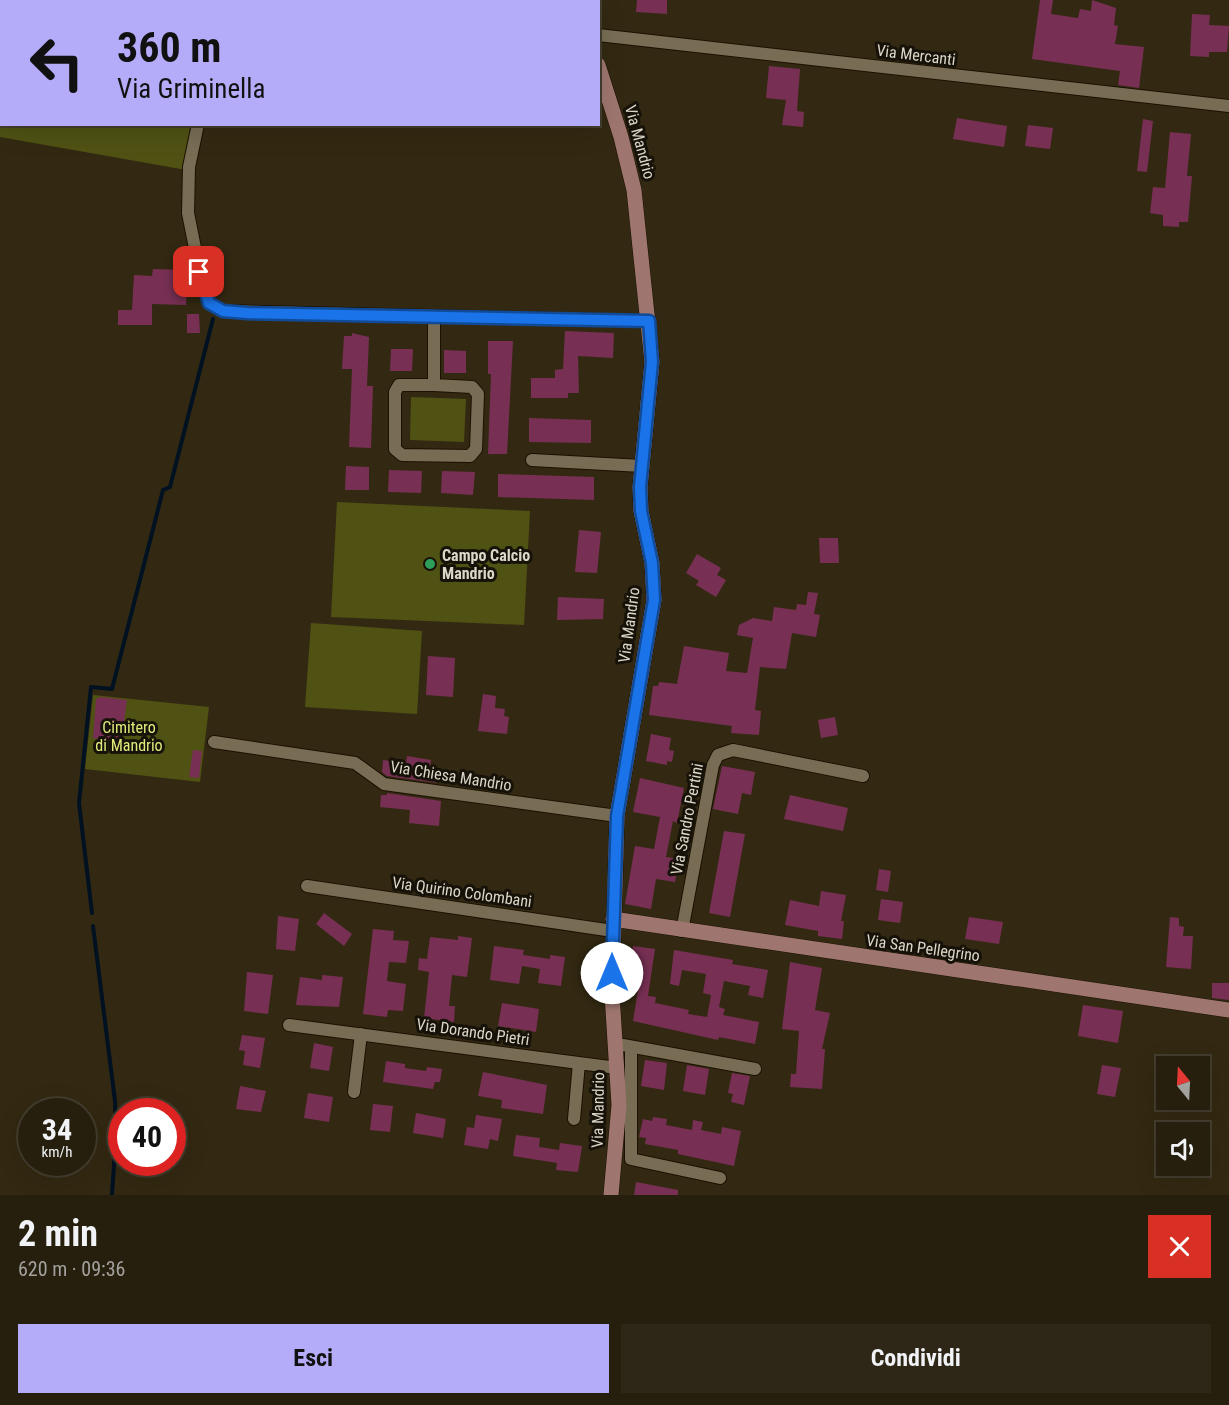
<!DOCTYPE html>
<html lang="it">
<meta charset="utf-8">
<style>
:root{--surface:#261f0e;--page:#2e2717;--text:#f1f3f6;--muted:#a4a29e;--line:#423d2e;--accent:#b4acf9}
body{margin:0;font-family:"Roboto Condensed",sans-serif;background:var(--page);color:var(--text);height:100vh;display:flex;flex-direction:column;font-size:22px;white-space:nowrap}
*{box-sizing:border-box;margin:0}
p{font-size:20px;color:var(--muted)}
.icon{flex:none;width:33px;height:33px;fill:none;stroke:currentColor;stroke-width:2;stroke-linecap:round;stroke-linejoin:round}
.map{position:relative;height:1195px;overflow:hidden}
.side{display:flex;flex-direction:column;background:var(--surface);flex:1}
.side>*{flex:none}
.banner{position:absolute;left:0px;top:0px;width:600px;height:126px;box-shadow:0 6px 24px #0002,0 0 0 2px var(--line);background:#b4acf9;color:#111;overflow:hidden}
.needle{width:39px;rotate:342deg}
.buttons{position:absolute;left:1156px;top:1056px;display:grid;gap:12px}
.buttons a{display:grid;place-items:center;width:54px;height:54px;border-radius:0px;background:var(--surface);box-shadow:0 6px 24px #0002,0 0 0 2px var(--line);font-size:30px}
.speed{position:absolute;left:18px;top:1098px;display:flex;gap:12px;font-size:30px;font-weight:700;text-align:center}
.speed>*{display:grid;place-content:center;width:78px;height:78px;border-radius:50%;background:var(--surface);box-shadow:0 6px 24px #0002,0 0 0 2px var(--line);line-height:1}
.speed small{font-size:15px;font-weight:400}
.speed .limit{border:9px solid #d22;background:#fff;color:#111}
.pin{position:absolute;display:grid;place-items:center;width:51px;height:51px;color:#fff;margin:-26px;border-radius:12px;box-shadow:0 3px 9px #0006}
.me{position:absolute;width:66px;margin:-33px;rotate:0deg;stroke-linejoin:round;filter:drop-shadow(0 0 4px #0008)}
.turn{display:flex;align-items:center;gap:21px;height:126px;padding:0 18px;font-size:27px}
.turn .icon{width:78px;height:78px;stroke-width:2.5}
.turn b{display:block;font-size:42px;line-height:51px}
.round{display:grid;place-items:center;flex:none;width:63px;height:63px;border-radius:0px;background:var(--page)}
.headline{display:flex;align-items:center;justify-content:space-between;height:102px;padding:0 18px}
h1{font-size:36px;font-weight:700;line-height:45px}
.action{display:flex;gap:12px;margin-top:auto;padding:12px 18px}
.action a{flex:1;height:69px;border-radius:0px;background:var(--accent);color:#111;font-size:24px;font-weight:700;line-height:69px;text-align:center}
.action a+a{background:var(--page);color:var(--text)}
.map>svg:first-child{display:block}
.green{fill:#4f5213}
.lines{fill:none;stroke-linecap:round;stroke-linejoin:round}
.stream{stroke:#001121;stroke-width:4}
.building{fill:#773053}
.street-casing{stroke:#1b1100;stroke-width:14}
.secondary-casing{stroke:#1b1100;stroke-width:16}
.street{stroke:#786d54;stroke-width:12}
.secondary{stroke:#9e766f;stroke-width:15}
.route-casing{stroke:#114b97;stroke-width:15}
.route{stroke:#1a73e8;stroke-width:10}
.leisure-dot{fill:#2e9e5b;stroke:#171209;stroke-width:2}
.labels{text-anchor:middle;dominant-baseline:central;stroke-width:6;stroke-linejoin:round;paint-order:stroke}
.street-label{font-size:16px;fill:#ddd7c9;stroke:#171209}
.poi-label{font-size:16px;font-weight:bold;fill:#ddd7c9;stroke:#171209;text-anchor:start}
.park-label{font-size:16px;fill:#e2ea7a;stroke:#171209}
</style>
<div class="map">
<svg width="1229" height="1195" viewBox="0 0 1229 1195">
<rect width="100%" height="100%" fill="#332912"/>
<path class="green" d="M0 0H185L2 2V124L194 125 192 171 0 137Z
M411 397 466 399 464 442 410 440Z
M337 502 530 511 524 625 331 617Z
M311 623 422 631 417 714 305 707Z
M93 695 209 707 200 782 85 769Z"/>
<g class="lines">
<path class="stream" d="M92 913 79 803 91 687 112 689 163 490 170 487 213 319
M93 926 115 1101 116 1134 112 1195"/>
</g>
<path class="building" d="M637 0H667V14L636 12Z
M1040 0H1053L1051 14 1078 18 1080 9 1091 11 1092 0 1116 8 1114 25 1118 26 1115 44 1144 47 1139 88 1118 85 1120 71 1032 59Z
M1192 14 1210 15 1209 25 1229 26 1227 52H1209V57L1190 56Z
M769 66 800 69 797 111 804 112 803 127 782 125 786 100 766 98Z
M957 118 1007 126 1004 147 953 139Z
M1143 119 1153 121 1147 172 1137 171Z
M1028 125 1053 128 1050 149 1025 146Z
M1170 132 1191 134 1187 176H1192L1188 222H1179V227L1163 226V215L1150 213 1153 187 1165 188Z
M153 269 188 270 186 305 152 304V325H118V310H132L134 275 152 276Z
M187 314H199L200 333H187Z
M565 331 614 333 613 358 578 356 579 393H568V398H531V378H555V370L563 369Z
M352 333 369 337 367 386H373L371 448 349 447 352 369H342L344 336H352Z
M488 341H513L507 454H488L491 374H488Z
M391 349H413L412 371H390Z
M444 350 466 351V373H444Z
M529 418 591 420V443L529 442Z
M346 466 369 467V490H345Z
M389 470 422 471 421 493 388 492Z
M442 471 475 472 473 495 441 493Z
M498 474 594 477V500L498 497Z
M579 530 601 532 597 573 575 572Z
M819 538H838L839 563H820Z
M697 554 721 568 717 575 726 580 716 597 696 585 699 581 686 573Z
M808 592 818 593 814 614 820 615 816 637 792 633 786 669 760 667 755 710 761 711 759 735 731 733 732 726 649 715 653 686H658L659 682 677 684 684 646 729 653 726 671 747 673 753 638 737 635 739 625 753 618 772 621 774 607 796 610 797 604 806 605Z
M558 597 604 599 603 619 557 620Z
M428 656 455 658 453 697 426 695Z
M483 694 496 696 495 708 505 709 504 716 509 717 507 734 478 731Z
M101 697 127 700 121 742 93 738 96 699Z
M835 717 838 735 821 738 818 720Z
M651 734 671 738 669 750 674 751 672 762 667 761V765L646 761Z
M193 750 202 751 199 778 189 777Z
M407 756 431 760 430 768 439 770 437 783 387 776 382 772 383 760 406 763Z
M722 766 755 772 751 795 742 793 738 814 713 809Z
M640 778 684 788 677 823 673 821 666 857 679 859 675 882 656 879 651 909 625 904 635 846 654 849 660 817 633 812Z
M387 793 441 801 439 826 409 823 410 810 380 807 381 795H387Z
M790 795 848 808 843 831 784 819Z
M724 831 745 834 730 917 709 913Z
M879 869 891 871 888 892 876 890Z
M821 891 846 895 841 921H844L842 939 818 936V931L785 925 790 900 819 906Z
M881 899 903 902 900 923 878 920Z
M324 913 352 934 344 946 316 924Z
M278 916 299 919 295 951 276 949Z
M969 917 1003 922 999 944 965 939Z
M1170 917 1179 918V926L1184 927 1183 936H1193L1191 969 1166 967Z
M373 929 394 931 393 940 409 941 406 963 389 962 387 981 406 984 403 1011 388 1010 387 1017 363 1014Z
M458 936 472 938 467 977 452 975 449 1006H455L454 1022 424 1018 429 972 418 970 419 958 427 959 430 937 458 940Z
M494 946 524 950 523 955 550 959V955L565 957 561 986 538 983 540 969 522 966 519 984 490 980Z
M633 946 655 949 648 996 656 997 655 1003 689 1010 688 1014 707 1017 711 995 703 993 706 974 682 970 679 986 670 984 674 950 733 960 732 964 768 970 763 998 748 995 750 986 724 981 719 1007 725 1009 723 1015 759 1022 755 1044 719 1037 718 1040 633 1021 640 978 628 976Z
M790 962 822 968 815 1010 830 1013 822 1049H825L822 1089 790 1087 791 1074H796L799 1031 782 1029Z
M247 972 273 975 268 1014 244 1011Z
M322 975 343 977 339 1007 296 1005 300 977 322 980Z
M1212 983H1229V1000L1212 998Z
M502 1003 539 1009 536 1032 498 1026Z
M1083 1005 1123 1011 1118 1043 1078 1036Z
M242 1035 265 1038 260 1068 243 1065 245 1051 239 1050Z
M314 1043 333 1047 329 1071 310 1068Z
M645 1060 667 1063 664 1090 641 1086Z
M386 1061 405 1064V1068L426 1071 427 1067 442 1069 440 1082H435L433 1089 383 1082Z
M687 1065 709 1069 705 1095 683 1091Z
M1102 1065 1121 1068 1115 1097 1097 1094Z
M483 1072 547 1085 543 1114 501 1108 502 1100 478 1096Z
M732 1073 750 1076 744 1105 731 1102 733 1094 728 1093Z
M240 1086 266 1091 261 1112 236 1109Z
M308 1093 333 1097 329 1122 304 1118Z
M373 1104 393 1106 390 1132 370 1130Z
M416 1113 446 1119 443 1138 413 1133Z
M476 1115 502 1119 498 1141 490 1139 488 1149 464 1145 467 1127 474 1128Z
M653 1117 667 1119 666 1125 692 1130 693 1120 703 1122 701 1130 721 1134 722 1127 741 1131 734 1166 678 1154V1150L645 1144 646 1138 639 1137 643 1119 652 1121Z
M516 1135 540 1138 539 1147 559 1150 560 1143 582 1146 578 1172 556 1170 557 1163 513 1156Z
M636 1182 678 1190V1195H634Z"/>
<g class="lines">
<defs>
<path id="street" d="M185 0 186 2
M598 35 1229 106
M198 124 189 167 188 213 203 288 209 303 223 311 649 321
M434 317V385H399L395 392V449L402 455 470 456 476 449 478 394 472 387 434 385
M532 460 642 466
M214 742 355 763 384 784 617 816
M307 886 613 931
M682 931 713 765 718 755 733 750 863 776
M289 1025 617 1068
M623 1045 755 1069
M631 1047V1159L720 1178
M354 1092 361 1034
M574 1119 579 1063"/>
<path id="secondary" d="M581 0V2
M598 65 621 137 634 190 652 362 640 487 641 511 652 563 654 600 617 816 612 994 619 1105 611 1195
M613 919 1229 1010"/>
</defs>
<use href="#street" class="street-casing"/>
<use href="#secondary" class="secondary-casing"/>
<use href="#street" class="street"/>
<use href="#secondary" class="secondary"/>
</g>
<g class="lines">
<defs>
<path id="route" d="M199 272 209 303 223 311 247 313 649 321 652 362 640 487 641 511 652 563 654 600 617 816 612 973"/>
</defs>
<use href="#route" class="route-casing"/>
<use href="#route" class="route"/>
</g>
<circle class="leisure-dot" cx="430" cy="564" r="6"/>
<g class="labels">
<g class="street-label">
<text transform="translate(916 55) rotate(7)">Via Mercanti</text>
<text transform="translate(640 142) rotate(75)">Via Mandrio</text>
<text transform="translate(629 625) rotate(-82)">Via Mandrio</text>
<text transform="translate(451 776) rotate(9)">Via Chiesa Mandrio</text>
<text transform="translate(687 819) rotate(-79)">Via Sandro Pertini</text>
<text transform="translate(462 892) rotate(8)">Via Quirino Colombani</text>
<text transform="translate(923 948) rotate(8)">Via San Pellegrino</text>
<text transform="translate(473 1032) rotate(8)">Via Dorando Pietri</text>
<text transform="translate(598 1110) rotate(-89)">Via Mandrio</text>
</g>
<g class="poi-label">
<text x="442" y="555">Campo Calcio<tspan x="442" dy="18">Mandrio</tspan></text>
</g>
<g class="park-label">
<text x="129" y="727">Cimitero<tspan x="129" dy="18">di Mandrio</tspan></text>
</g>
</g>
</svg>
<div class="buttons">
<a><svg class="needle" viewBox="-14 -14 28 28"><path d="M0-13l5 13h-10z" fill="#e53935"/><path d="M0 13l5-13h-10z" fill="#a4a29e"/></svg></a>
<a><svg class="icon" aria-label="sound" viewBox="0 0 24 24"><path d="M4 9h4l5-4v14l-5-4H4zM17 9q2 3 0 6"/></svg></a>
</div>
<div class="speed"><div>34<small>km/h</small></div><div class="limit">40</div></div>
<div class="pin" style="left:199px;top:272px;background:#d93025"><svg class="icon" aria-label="arrive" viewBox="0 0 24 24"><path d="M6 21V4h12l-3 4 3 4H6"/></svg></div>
<svg class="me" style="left:612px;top:973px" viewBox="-20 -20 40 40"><circle r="19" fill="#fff"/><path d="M0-13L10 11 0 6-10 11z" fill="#1a73e8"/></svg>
<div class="banner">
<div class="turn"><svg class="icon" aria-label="left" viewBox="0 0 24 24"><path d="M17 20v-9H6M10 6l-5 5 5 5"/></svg><div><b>360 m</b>Via Griminella</div></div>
</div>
</div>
<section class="side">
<div class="headline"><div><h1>2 min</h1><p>620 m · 09:36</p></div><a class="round" style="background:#d93025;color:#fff"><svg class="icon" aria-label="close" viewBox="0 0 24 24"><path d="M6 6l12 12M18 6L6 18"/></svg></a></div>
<div class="action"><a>Esci</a><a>Condividi</a></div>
</section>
